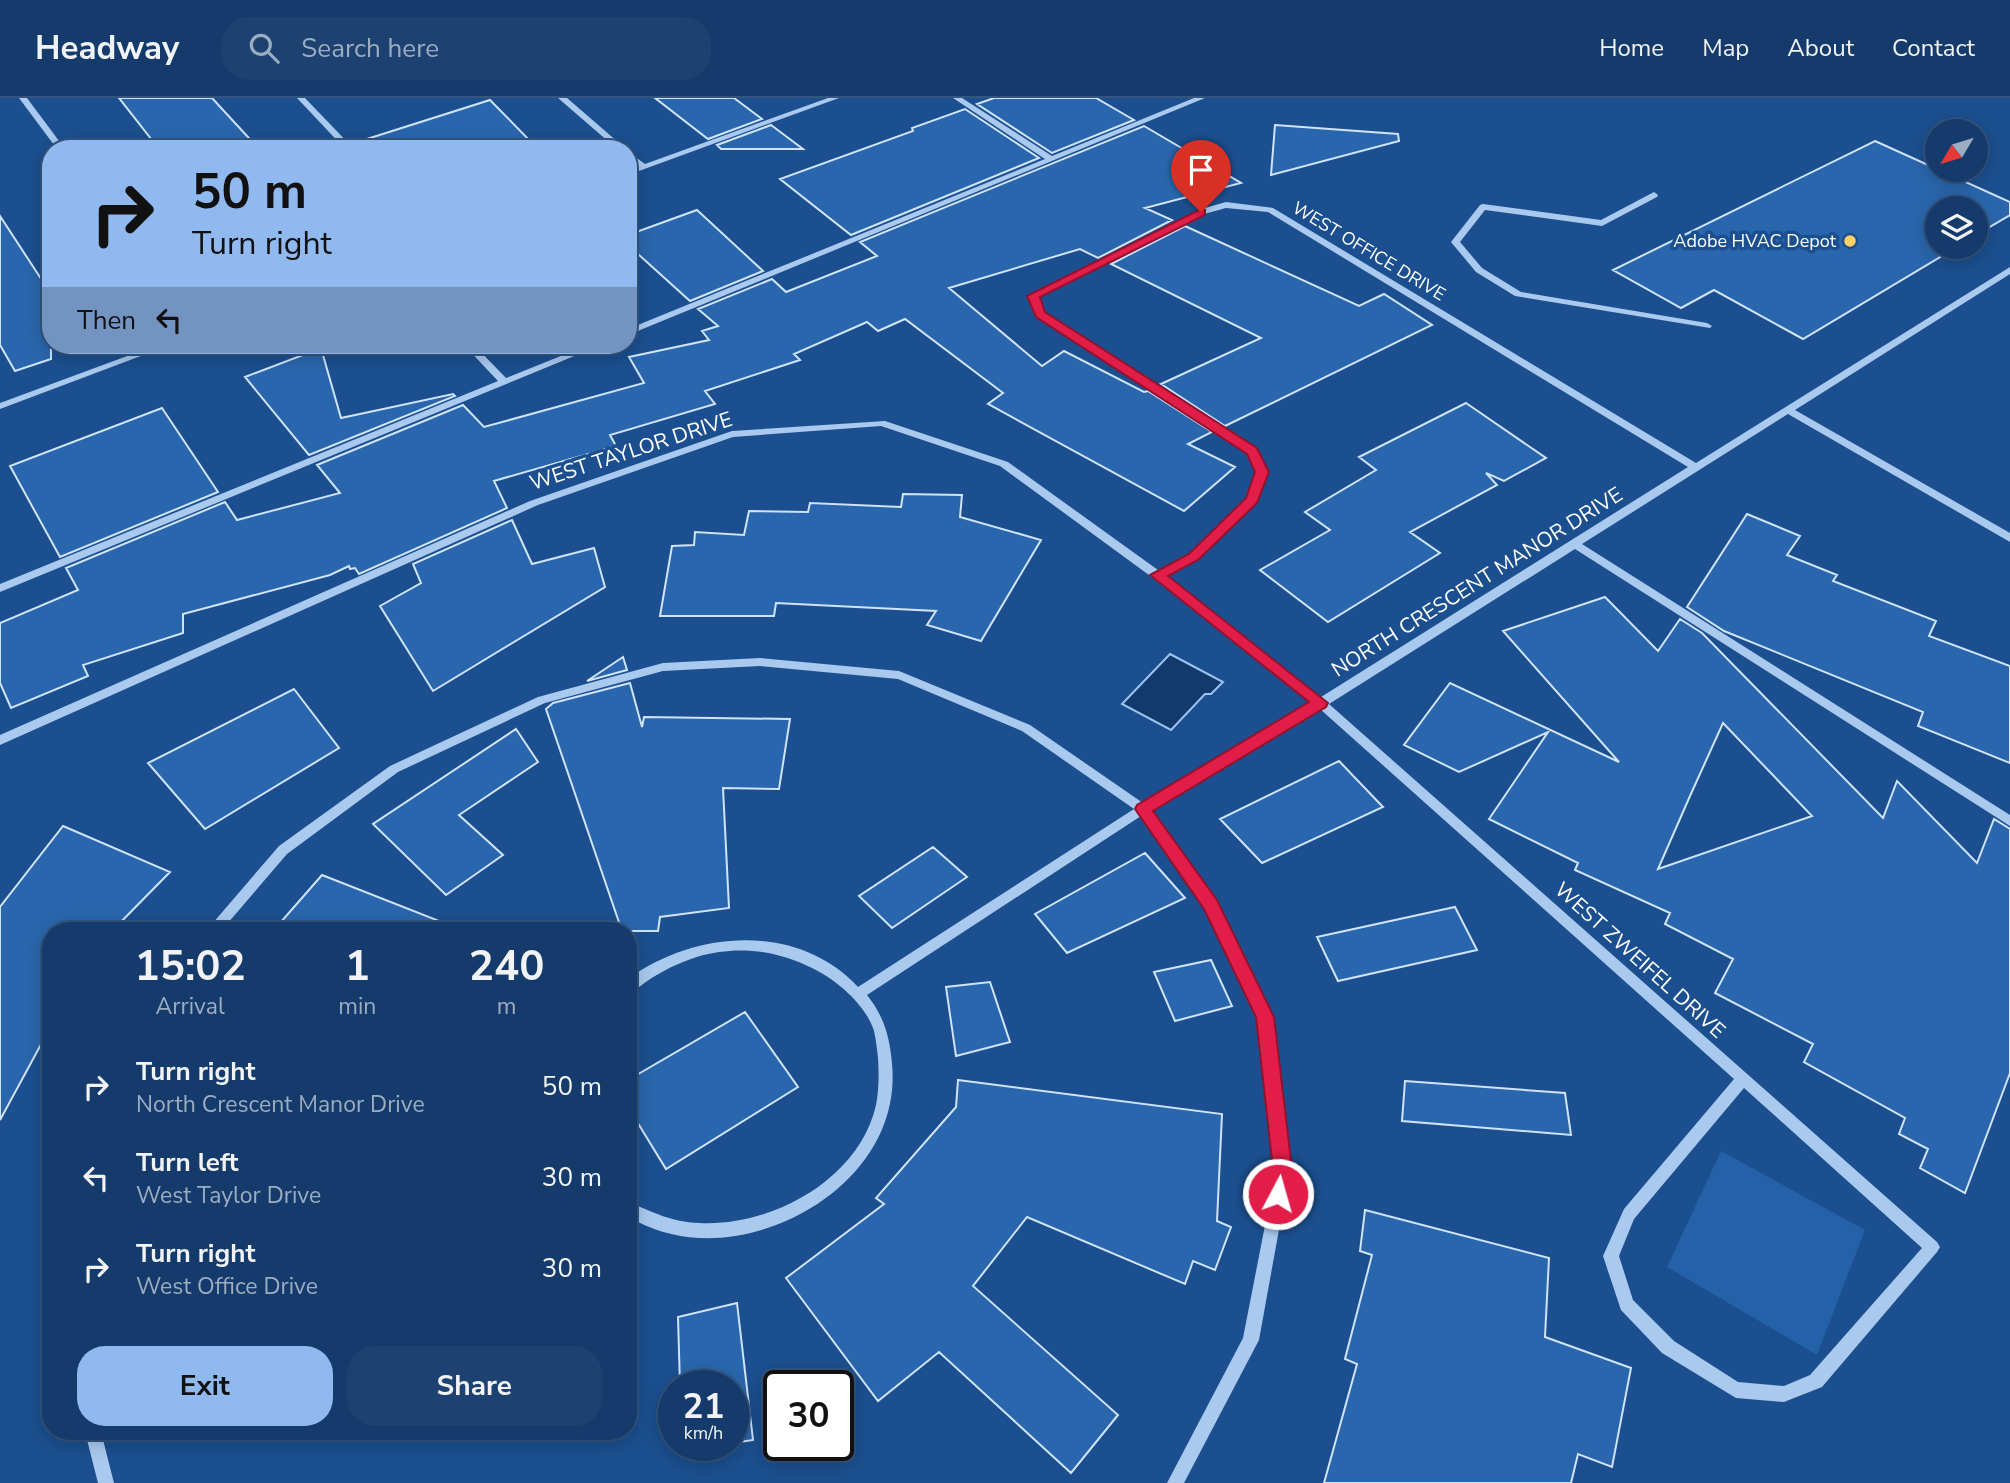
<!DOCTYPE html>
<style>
:root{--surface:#143b6b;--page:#1d4271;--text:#f1f3f6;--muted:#9dadc1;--line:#33557e;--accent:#90b9f0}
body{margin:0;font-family:"Nunito Sans",sans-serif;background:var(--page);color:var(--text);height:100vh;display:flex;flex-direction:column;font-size:26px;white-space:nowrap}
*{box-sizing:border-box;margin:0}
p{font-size:23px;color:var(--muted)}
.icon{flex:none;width:38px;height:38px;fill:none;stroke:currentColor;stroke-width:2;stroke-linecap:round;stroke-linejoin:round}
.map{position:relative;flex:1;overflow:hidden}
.drawer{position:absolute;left:42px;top:824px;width:595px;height:518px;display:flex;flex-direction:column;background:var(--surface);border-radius:28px;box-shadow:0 4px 18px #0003,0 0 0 2px var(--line)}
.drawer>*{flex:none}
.top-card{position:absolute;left:42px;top:42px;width:595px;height:214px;border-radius:28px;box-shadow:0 4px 18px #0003,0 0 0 2px var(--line);background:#90b9f0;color:#111;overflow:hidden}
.needle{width:46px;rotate:232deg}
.tools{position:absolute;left:1925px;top:21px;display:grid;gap:14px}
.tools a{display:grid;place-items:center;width:63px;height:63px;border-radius:50%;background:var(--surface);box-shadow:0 4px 18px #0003,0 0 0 2px var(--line);font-size:35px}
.speed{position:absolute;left:658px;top:1272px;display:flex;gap:14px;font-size:35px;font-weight:700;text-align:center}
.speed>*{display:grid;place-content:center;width:91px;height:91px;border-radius:50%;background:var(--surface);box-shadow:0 4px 18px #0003,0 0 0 2px var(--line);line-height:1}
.speed small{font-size:18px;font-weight:400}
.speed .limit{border:4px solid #111;border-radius:10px;background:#fff;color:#111}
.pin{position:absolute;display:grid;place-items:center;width:60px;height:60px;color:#fff;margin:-72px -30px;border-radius:50% 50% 50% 0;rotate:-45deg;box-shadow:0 0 7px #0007}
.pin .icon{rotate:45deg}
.me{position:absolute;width:77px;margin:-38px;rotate:6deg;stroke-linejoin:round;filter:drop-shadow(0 0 5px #0008)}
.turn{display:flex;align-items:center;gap:24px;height:147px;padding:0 35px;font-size:32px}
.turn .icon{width:91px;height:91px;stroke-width:2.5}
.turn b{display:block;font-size:49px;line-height:60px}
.then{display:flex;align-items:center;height:66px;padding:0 35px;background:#0003;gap:14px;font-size:26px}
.eta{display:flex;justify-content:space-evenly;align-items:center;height:119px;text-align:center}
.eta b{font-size:42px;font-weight:700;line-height:49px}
.action{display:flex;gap:14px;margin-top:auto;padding:14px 35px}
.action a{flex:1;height:80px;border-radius:28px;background:var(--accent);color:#111;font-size:28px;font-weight:700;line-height:80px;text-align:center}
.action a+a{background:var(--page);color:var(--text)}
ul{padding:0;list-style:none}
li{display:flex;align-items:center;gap:21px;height:91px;padding:0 35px}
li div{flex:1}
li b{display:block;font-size:26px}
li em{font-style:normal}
header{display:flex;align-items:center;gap:42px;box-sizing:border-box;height:98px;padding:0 35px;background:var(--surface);border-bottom:2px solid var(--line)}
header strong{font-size:33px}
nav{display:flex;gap:38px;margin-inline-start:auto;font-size:24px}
.search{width:490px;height:63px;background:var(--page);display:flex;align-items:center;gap:18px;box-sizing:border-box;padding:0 24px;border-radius:28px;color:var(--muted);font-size:26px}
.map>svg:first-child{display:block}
.green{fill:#2461a8}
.water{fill:#123a6d;stroke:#9cc4f0;stroke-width:2}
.building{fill:#2a66ad;stroke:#cfe3fa;stroke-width:2;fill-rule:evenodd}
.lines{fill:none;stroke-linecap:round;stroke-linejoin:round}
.minor{fill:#a9c9ee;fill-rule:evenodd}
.route{fill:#e11d48;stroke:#92132f;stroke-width:2}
.poi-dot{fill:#ffd166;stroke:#1b4f8f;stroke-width:2.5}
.labels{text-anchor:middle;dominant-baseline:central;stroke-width:7;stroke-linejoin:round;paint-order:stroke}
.far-poi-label{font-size:18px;fill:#fff;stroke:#1b4f8f;text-anchor:end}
.far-street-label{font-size:18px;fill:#fff;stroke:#1b4f8f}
.street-label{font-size:21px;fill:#fff;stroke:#1b4f8f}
</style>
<header>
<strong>Headway</strong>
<div class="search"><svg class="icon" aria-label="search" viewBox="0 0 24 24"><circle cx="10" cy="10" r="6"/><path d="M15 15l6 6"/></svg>Search here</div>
<nav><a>Home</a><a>Map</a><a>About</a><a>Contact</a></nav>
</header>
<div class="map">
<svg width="2010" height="1385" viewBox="0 0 2010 1385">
<rect width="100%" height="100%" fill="#1b4f8f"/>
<path class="green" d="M1721 1053 1865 1132 1817 1257 1667 1169Z"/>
<path class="water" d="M1170 556 1223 584 1211 596H1205L1171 632 1122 606Z"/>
<path class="building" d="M119 0H212L259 51H159Z
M655 0H734L762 21 708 41Z
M994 0H1096L1134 22 1052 55 977 6Z
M490 2 538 51H369L367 41Z
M965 11 1039 60 851 137 780 81 913 33 912 30Z
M771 27 803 51H721L717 47Z
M1275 27 1398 36 1399 43 1271 77Z
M1144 28 1241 85 1145 110 1172 122 1098 160 1080 151 949 190 1042 268 1064 253 1144 294 1148 293 1212 334 1188 346 1235 369 1184 413 988 306 1003 295 905 221 878 233 867 224 794 256 800 262 705 293 715 306 610 337 616 348 494 383 507 410 359 476 355 470 350 471 349 468 330 477 183 516V535L83 567 88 578 11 610 0 585V525L78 492 66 470 225 404 237 422 340 395 317 367 463 307 484 329 644 285 629 259 709 242 702 233 718 228 698 211 772 181 786 194 877 158 860 144Z
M1875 43 2010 104V117L1976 137V110H1937V149H1957L1803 241 1714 192 1681 210 1613 172Z
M697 112 763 173 690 203 628 147V137Z
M0 118 51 196V261L15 273 0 247Z
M1185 128 1359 208 1384 196 1432 227 1225 328 1161 286 1261 240 1111 166Z
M321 250 341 320 453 296 455 298 309 357 245 279Z
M1466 305 1546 360 1504 383 1486 375 1497 387 1410 434 1440 455 1328 524 1260 472 1330 432 1305 414 1376 372 1359 359Z
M162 310 218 394 60 459 10 368Z
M903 396 962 397 960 419 1041 442 981 543 927 527 936 513 776 505 774 518H660L672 448 694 447 695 434 744 437 749 413 808 414 810 405 901 409Z
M1747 416 1800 438 1787 457 1837 477 1833 483 1936 523 1929 538 2010 568V665L1918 628 1923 614 1724 533 1687 509Z
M512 422 532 466 594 450 605 489 433 593 380 508 421 485 413 466Z
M1605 499 1658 553 1680 521 1702 535 1883 720 1897 683 1977 765 1994 721 2010 731V975L1965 1095 1920 1070 1928 1051 1899 1036 1905 1020 1804 964 1813 946 1715 895 1733 861 1665 826 1670 815 1575 772 1578 765 1489 721 1548 634 1459 674 1404 647 1450 585 1619 664 1503 533ZM1723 625 1812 718 1658 771 1690 698Z
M623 559 627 572 587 583Z
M630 585 642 629 644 619 790 621 779 691 723 690 729 810 660 819 658 833H622L546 611 553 605Z
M294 591 339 650 205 731 148 665Z
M516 631 538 664 459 717 503 757 446 797 373 726Z
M1339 663 1383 709 1262 765 1220 721Z
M63 728 170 774 112 833H51V928L0 1022V809Z
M933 749 967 779 892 830 859 798Z
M1145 755 1185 800 1067 855 1035 816Z
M322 777 457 830 456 833H273Z
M1455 809 1477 852 1338 883 1317 839Z
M1211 862 1232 908 1175 923 1154 874Z
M990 884 1010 944 956 958 946 889Z
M745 914 798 989 666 1071 628 1009V982Z
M958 982 1222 1016 1217 1123 1231 1129 1215 1172 1193 1163 1185 1186 1027 1119 973 1188 1118 1317 1071 1375 939 1254 878 1303 786 1180 884 1106 876 1100 956 1009Z
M1405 983 1565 995 1571 1037 1402 1023Z
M1365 1112 1549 1160 1545 1239 1631 1270 1612 1369 1578 1356 1571 1385H1324L1357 1266 1345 1261 1372 1157 1360 1153Z
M737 1205 753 1342 733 1345V1288H680L678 1219Z"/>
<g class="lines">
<path class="minor" d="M19 0H27L65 51H57Z
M297 0H305L354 51H345Z
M558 0H567L626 51H617Z
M828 0H839L628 77V72L638 69 628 60V54L645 66Z
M953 0H962L1052 58 1194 0H1205L628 237V231L1045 61Z
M1654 94 1658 97 1657 99 1602 128 1485 112 1460 144 1482 170 1521 194 1707 225 1712 228 1710 230 1515 198 1476 174 1451 144 1480 107 1483 106 1601 122Z
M1226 104 1273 110 1696 365 2010 169V176L1795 312 2010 435V444L1788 316 1582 446 2010 717V728L1575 451 1329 606 1937 1144 1940 1149 1937 1154 1822 1289 1784 1304 1736 1300 1662 1255 1621 1212 1603 1158 1624 1111 1734 981 1320 611 1151 712 1216 803 1272 919 1290 1071 1259 1242 1184 1385H1167L1243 1240 1276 1071 1258 919 1206 810 1141 718 867 897C884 918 890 940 892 966 902 1069 794 1144 699 1140 674 1139 650 1131 628 1119V1104C653 1114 671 1124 699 1125 771 1129 859 1082 876 1007 879 991 879 976 878 960 877 951 876 942 874 933 866 907 837 882 812 870 784 856 752 849 719 854 697 857 675 866 655 878 646 883 638 891 628 895V881C695 832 798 824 858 889L1134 711 1022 633 898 581 760 568 663 573 545 605 398 674 287 756 221 833H206L279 748 390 668 538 599 663 565 760 560 899 573 1030 627 1143 705 1312 605 1153 480 1000 368 881 328 733 339 538 407 0 647V637L530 403 732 333 885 323 1008 364 1158 472 1189 456 1247 401 1257 374 1249 355 1037 218 1028 198 1198 112ZM1226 110 1268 114 1688 369 1321 599 1165 478 1197 462 1256 404 1267 374 1257 351 1044 215 1038 199 1204 116ZM1744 990 1922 1150 1810 1277 1784 1288 1738 1284 1674 1243 1633 1202 1619 1158 1634 1121Z
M157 247H170L0 311V305Z
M464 247H474L506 280 588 247H601L0 494V486L498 283Z
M85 1334H101L114 1385H98Z"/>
</g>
<path class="route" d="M1201 111 1205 112V117L1040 199 1045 214 1257 350 1269 374 1257 405 1198 462 1168 478 1328 605 1326 609 1153 713 1217 802 1274 919 1292 1071 1285 1102 1278 1105 1271 1102 1268 1096 1273 1071 1256 919 1204 811 1135 711 1137 707 1309 604 1150 477 1189 456 1246 400 1255 374 1247 356 1036 219 1027 198Z"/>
<circle class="poi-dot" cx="1850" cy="143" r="7"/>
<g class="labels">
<g class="far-poi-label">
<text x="1836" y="143">Adobe HVAC Depot</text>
</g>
<g class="far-street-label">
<text transform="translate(1369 153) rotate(31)">WEST OFFICE DRIVE</text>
</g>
<g class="street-label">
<text transform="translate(631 353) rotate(-18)">WEST TAYLOR DRIVE</text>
<text transform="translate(1477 484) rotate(-32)">NORTH CRESCENT MANOR DRIVE</text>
<text transform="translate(1640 862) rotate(42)">WEST ZWEIFEL DRIVE</text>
</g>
</g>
</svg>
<div class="tools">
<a><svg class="needle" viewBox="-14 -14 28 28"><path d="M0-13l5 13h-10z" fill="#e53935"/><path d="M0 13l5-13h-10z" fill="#9dadc1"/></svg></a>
<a><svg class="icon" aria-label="layers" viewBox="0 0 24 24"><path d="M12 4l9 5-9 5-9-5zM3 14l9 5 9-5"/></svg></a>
</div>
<div class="speed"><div>21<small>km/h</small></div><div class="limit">30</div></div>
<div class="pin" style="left:1201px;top:114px;background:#d93025"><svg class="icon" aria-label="arrive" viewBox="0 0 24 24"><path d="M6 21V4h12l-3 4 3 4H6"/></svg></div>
<svg class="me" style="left:1278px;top:1096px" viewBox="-20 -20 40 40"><circle r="17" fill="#e11d48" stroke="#fff" stroke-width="3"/><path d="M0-11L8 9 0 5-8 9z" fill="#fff"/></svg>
<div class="top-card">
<div class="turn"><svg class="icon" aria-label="right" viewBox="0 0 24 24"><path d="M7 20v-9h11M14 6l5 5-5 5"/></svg><div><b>50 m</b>Turn right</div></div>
<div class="then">Then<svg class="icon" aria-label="left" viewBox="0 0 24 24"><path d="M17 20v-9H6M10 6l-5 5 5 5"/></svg></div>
</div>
<section class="drawer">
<div class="eta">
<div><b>15:02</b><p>Arrival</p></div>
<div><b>1</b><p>min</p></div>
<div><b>240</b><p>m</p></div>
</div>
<ul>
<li><svg class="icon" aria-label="right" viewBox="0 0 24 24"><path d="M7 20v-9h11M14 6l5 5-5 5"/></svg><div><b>Turn right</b><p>North Crescent Manor Drive</p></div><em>50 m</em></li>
<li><svg class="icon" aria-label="left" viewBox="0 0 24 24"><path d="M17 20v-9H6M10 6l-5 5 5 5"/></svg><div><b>Turn left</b><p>West Taylor Drive</p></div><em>30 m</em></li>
<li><svg class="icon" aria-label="right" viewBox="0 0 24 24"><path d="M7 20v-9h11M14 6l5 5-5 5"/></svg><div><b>Turn right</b><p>West Office Drive</p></div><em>30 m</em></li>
</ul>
<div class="action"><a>Exit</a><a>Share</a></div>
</section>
</div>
